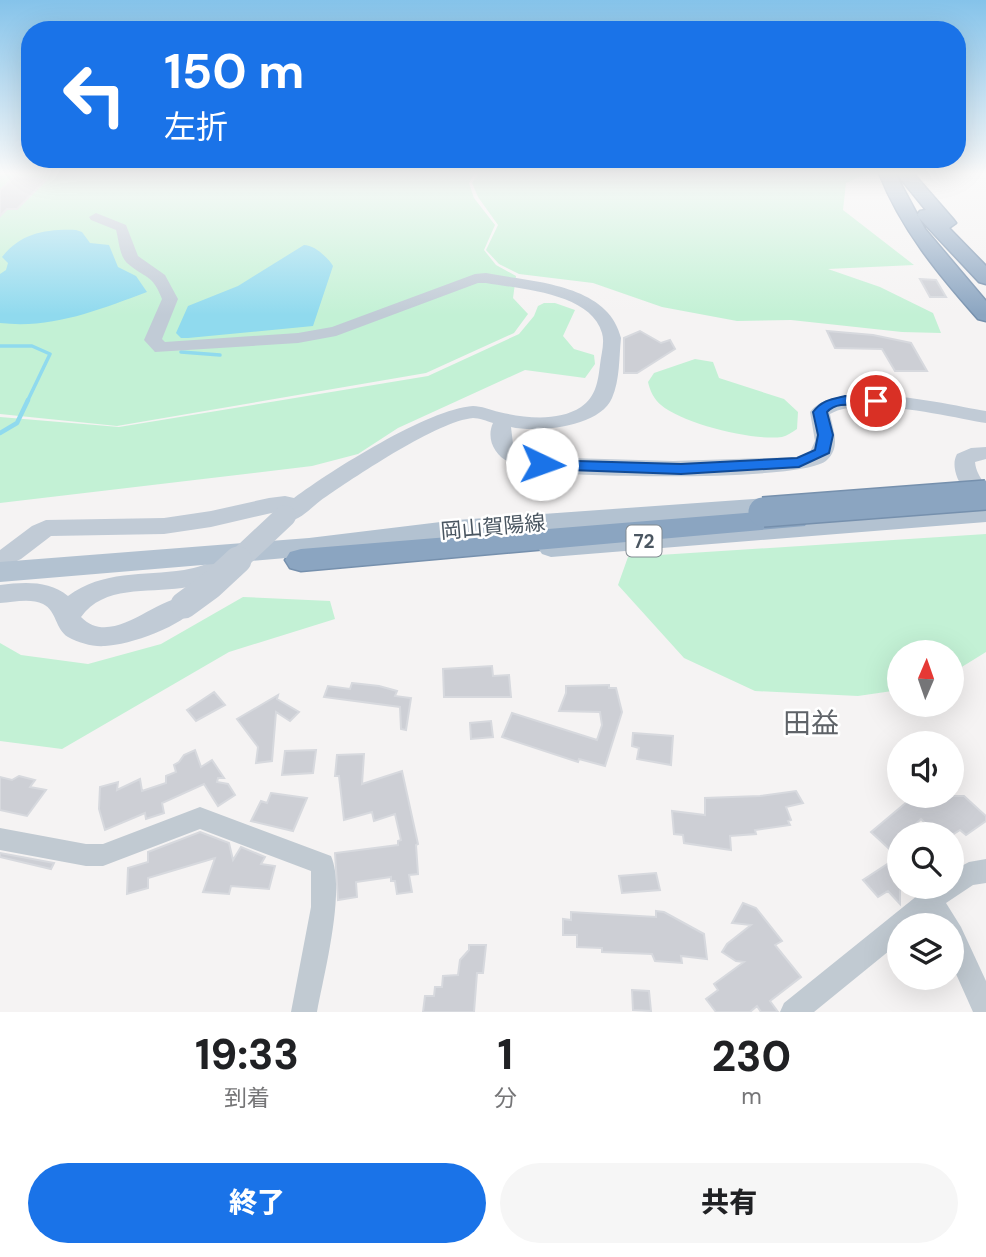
<!DOCTYPE html>
<html lang="ja">
<meta charset="utf-8">
<style>
:root{--surface:#fff;--page:#f6f6f6;--text:#202124;--muted:#757577;--accent:#1a73e8}
body{margin:0;font-family:"DM Sans","Noto Sans JP",sans-serif;background:var(--page);color:var(--text);height:100vh;display:flex;flex-direction:column;font-size:26px;white-space:nowrap}
*{box-sizing:border-box;margin:0}
p{font-size:23px;color:var(--muted)}
.icon{flex:none;width:38px;height:38px;fill:none;stroke:currentColor;stroke-width:2;stroke-linecap:round;stroke-linejoin:round}
.map{position:relative;height:1012px;overflow:hidden}
.drawer{display:flex;flex-direction:column;background:var(--surface);flex:1}
.drawer>*{flex:none}
.guide{position:absolute;left:21px;top:21px;width:945px;height:147px;border-radius:28px;box-shadow:0 7px 28px #0002;background:#1a73e8;color:#fff;overflow:hidden}
.needle{width:46px;rotate:2deg}
.buttons{position:absolute;left:887px;top:640px;display:grid;gap:14px}
.buttons a{display:grid;place-items:center;width:77px;height:77px;border-radius:50%;background:var(--surface);box-shadow:0 7px 28px #0002;font-size:35px}
.pin{position:absolute;display:grid;place-items:center;width:60px;height:60px;color:#fff;margin:-30px;border:4px solid #fff;border-radius:50%;box-shadow:0 2px 7px #0007}
.me{position:absolute;width:77px;margin:-38px;rotate:93deg;stroke-linejoin:round;filter:drop-shadow(0 0 5px #0008)}
.turn{display:flex;align-items:center;gap:24px;height:147px;padding:0 28px;font-size:32px}
.turn .icon{width:91px;height:91px;stroke-width:2.5}
.turn b{display:block;font-size:49px;line-height:60px}
.eta{display:flex;justify-content:space-evenly;align-items:center;height:119px;text-align:center}
.eta b{font-size:42px;font-weight:800;line-height:49px}
.action{display:flex;gap:14px;margin-top:auto;padding:14px 28px}
.action a{flex:1;height:80px;border-radius:42px;background:var(--accent);color:#fff;font-size:28px;font-weight:800;line-height:80px;text-align:center}
.action a+a{background:var(--page);color:var(--text)}
.map>svg:first-child{display:block}
.green{fill:#c3f1d5}
.water{fill:#90daee}
.lines{fill:none;stroke-linecap:round;stroke-linejoin:round}
.stream-far1{stroke:#90daee;stroke-width:3.5}
.stream{stroke:#90daee;stroke-width:4.5}
.building{fill:#cdcfd5;stroke:#d7d9de;stroke-width:2}
.highway-casing{stroke:#7690ad;stroke-width:3}
.street{fill:#c1cad2;fill-rule:evenodd}
.secondary{fill:#c1cbd6;fill-rule:evenodd}
.primary{fill:#b3c2d1;fill-rule:evenodd}
.highway{fill:#8ba5c1;fill-rule:evenodd}
.highway-bridge-casing{stroke:#7690ad;stroke-width:32;stroke-linecap:butt}
.secondary-bridge-far1{stroke:#c1cbd6;stroke-width:22}
.secondary-bridge{stroke:#c1cbd6;stroke-width:27}
.highway-bridge{stroke:#8ba5c1;stroke-width:29}
.route{fill:#1a73e8;stroke:#114b97;stroke-width:2}
.labels{text-anchor:middle;dominant-baseline:central;stroke-width:5;stroke-linejoin:round;paint-order:stroke}
.shield{fill:#fff;stroke:#808990;stroke-width:2}
.shield-label{font-size:19px;font-weight:bold;fill:#4a5661}
.street-label{font-size:21px;fill:#4a5661;stroke:#fff}
.near-quarter-label{font-size:28px;fill:#5f6368;stroke:#fff}
</style>
<div class="map">
<svg width="986" height="1012" viewBox="0 0 986 1012">
<rect width="100%" height="100%" fill="#f5f3f3"/>
<path class="green" d="M0 173H475L469 183 474 198 495 225 484 250 496 265 516 276 513 298 528 314 514 333 426 373 117 426 0 414Z
M478 173H868L846 183 843 210 914 265 828 269 880 287 933 313 941 333 902 332 791 320 737 321 662 307 593 283 519 274 499 264 486 250 498 225 478 197 472 183Z
M544 303H555L575 310 563 336 574 349 594 355 595 364 585 378 525 370 398 428 358 454 312 466 0 503V417L119 427 428 376 519 334 534 316 538 306Z
M695 359 713 362 719 378 784 399 798 412 797 429C792 432 787 436 782 437 754 441 683 424 661 405 654 399 650 391 648 382L654 373Z
M986 534V652L952 673V653H900L899 690 858 696 755 691 684 658 618 585 628 557Z
M243 597 330 601 335 619 229 652 62 749 0 741V643L21 655 88 664 161 644Z"/>
<path class="water" d="M76 230 82 232 90 243 109 245 118 267 136 276 147 292C98 310 53 329 0 323V274L6 270 8 263 2 257C21 233 46 229 76 230Z
M304 245C315 245 329 259 333 266L313 326 188 338H181L176 333 188 306 238 286Z"/>
<g class="lines">
<path class="stream-far1" d="M0 346H32L50 354 27 402
M181 352 220 355"/>
<path class="stream" d="M0 433 17 423 28 400"/>
</g>
<path class="building" d="M15 176 46 180 17 209H7L0 216V190Z
M920 279 936 280 946 297H930Z
M640 331 661 343 670 340 675 349 637 373H624V338Z
M827 331 873 335 911 343 927 371H895L882 349 835 348Z
M492 666 493 676 509 675 511 697H444L443 669Z
M352 683 379 686 397 691 395 696 411 698 406 730 401 729 400 707 324 697 328 686 350 689Z
M609 685V688H616L622 712 605 766 579 759 578 762 502 737 512 713 597 740 602 725 600 712 559 711 566 693V686Z
M214 692 225 705 196 721 187 710Z
M278 695 277 699 299 712 290 721 276 712 272 761 256 763 258 747 237 719Z
M491 721 493 737 471 739 470 723Z
M633 733 673 736 671 765 637 759 639 748 632 746Z
M195 750 201 767 212 760 224 778H218L217 782 228 784 235 795 218 806 204 784 162 803 164 813 146 819 145 813 105 830 99 809 100 787 118 782 117 790 140 779 142 791 166 783V776L176 772 174 765 179 762 184 755Z
M316 750 313 773 282 775 285 751Z
M364 754 362 784 402 771 418 844 416 845 418 874 409 875 412 892 397 894 395 881H391V877L356 882 357 897 338 900 335 853 398 845V841L401 840 395 814 374 821 372 812 344 820 339 776H335L337 755Z
M19 776 35 780 30 787 46 790 27 816 0 810V777L12 780Z
M796 791 803 803 786 807 791 820 788 821 790 825 755 830 756 834 730 836 731 850 684 843 683 835 674 834 672 811 705 815V798L760 796Z
M271 793 307 798 293 831 251 821 261 801 267 803Z
M914 796H964L986 816V821L966 835 960 830 952 835H937L921 819 904 835H900V904L888 891 878 897 863 880 898 857 871 832Z
M200 832 229 843 233 860 241 847 265 857 261 864 275 866 269 889 231 886 229 894 203 892 215 858 148 878V888L127 894 128 868 148 862V852Z
M0 853 54 863 51 869 0 857Z
M656 873 660 890 622 893 619 876Z
M743 903 756 908 782 941 775 945 801 977 770 1001 778 1012H761L757 1006 750 1012H716L706 999 718 990 714 984 744 962 736 961 722 952 727 944 751 925 732 923Z
M656 911 664 912 704 934 707 959 681 956 682 963 655 961 652 954 602 952V948L577 947V935H563V919L571 920V912L656 917Z
M469 945H486L483 973H477L474 1012H423L425 996H434L435 987H442L443 976 458 975 460 960 469 950Z
M632 990 649 991 651 1011 633 1010Z"/>
<g class="lines">
<defs>
<path id="highway" d="M879 173H895L925 229 986 301V321L978 319C938 274 901 229 879 173Z
M896 173H913L953 219 956 223 949 228 986 266V284L979 282 920 219 917 215 920 211 926 210Z
M794 509 805 512 809 519 805 526 301 571 290 568 285 560 290 552 301 549Z"/>
</defs>
<use href="#highway" class="highway-casing"/>
<path class="street" d="M200 807 331 856C346 890 324 974 317 1012H291L311 907V871L200 829 103 866H86L0 850V828L86 844H103Z
M986 859V883L973 885 946 903 961 927 986 981V1012H973L952 965V926H932L927 919 919 926H900V942L814 1012H780L784 1003 928 887H952V871L969 862Z"/>
<path class="secondary" d="M96 213 126 225 138 256 165 275 178 299 162 339 165 342 298 333 332 327 475 274 486 273C531 282 608 283 621 338 619 357 620 380 612 398 600 427 537 433 511 427L513 444 525 453 536 457 673 461 797 457 810 452 815 441 810 412C836 377 949 405 986 411V423C950 417 861 395 830 414 833 430 841 447 827 460 804 482 585 477 545 472 533 470 520 468 509 462 494 455 486 438 493 423 487 421 479 418 473 418 438 421 358 475 327 496 311 506 297 527 277 521L273 516 276 512 211 527 164 534 51 536 21 559 0 569V550L32 526 46 520 164 518 211 511 269 498 285 496 294 498C332 470 428 409 473 406 481 406 491 410 499 412 525 418 558 422 581 407 596 397 598 381 600 365 601 355 605 343 602 333 591 293 520 289 486 283H478L336 336 298 343 155 352 144 340 162 299C153 274 144 278 127 263 119 255 119 240 116 230L91 220 89 217Z
M986 447V459L975 462C976 472 980 476 984 484 986 490 986 500 986 507 969 503 947 472 957 454L971 448Z
M221 559 230 562 233 568 230 574C214 579 199 586 182 588 147 593 104 585 81 617 114 651 162 589 193 598L197 605C185 626 129 645 105 646 93 647 79 643 68 637 55 629 57 611 43 604 31 598 13 602 0 603V585C23 582 49 580 68 596 103 570 143 576 184 570 197 568 209 563 221 559Z"/>
<path class="primary" d="M783 497 792 499 795 505 792 511 457 538 309 556 0 582V562L309 538 457 520Z
M986 506V522L551 557 542 554 538 548 542 542 551 539Z"/>
<use href="#highway" class="highway"/>
<defs>
<path id="highway-bridge" d="M763 512 986 495"/>
</defs>
<use href="#highway-bridge" class="highway-bridge-casing"/>
<path class="secondary-bridge-far1" d="M237 561 285 516"/>
<path class="secondary-bridge" d="M184 605 210 586 238 560"/>
<use href="#highway-bridge" class="highway-bridge"/>
</g>
<linearGradient id="sky" x2="0" y2="1"><stop stop-color="#85c3ea"/><stop offset="0.55" stop-color="#fafafa"/><stop offset="1" stop-color="#fafafa" stop-opacity="0"/></linearGradient>
<rect width="986" height="315" fill="url(#sky)"/>
<path class="route" d="M845 396 876 397 883 401C868 413 842 396 827 412L833 435 829 453 799 467 681 474 542 469 535 464 542 460 681 464 797 458 815 450 818 435 813 412C822 400 832 399 845 396Z"/>
<g class="labels">
<rect class="shield" x="626.5" y="525.5" width="35" height="31" rx="5"/>
<g class="shield-label">
<text x="644" y="541">72</text>
</g>
<g class="street-label">
<text transform="translate(493 527) rotate(-5)">岡山賀陽線</text>
</g>
<g class="near-quarter-label">
<text x="811" y="723">田益</text>
</g>
</g>
</svg>
<div class="buttons">
<a><svg class="needle" viewBox="-14 -14 28 28"><path d="M0-13l5 13h-10z" fill="#e53935"/><path d="M0 13l5-13h-10z" fill="#757577"/></svg></a>
<a><svg class="icon" aria-label="sound" viewBox="0 0 24 24"><path d="M4 9h4l5-4v14l-5-4H4zM17 9q2 3 0 6"/></svg></a>
<a><svg class="icon" aria-label="search" viewBox="0 0 24 24"><circle cx="10" cy="10" r="6"/><path d="M15 15l6 6"/></svg></a>
<a><svg class="icon" aria-label="layers" viewBox="0 0 24 24"><path d="M12 4l9 5-9 5-9-5zM3 14l9 5 9-5"/></svg></a>
</div>
<div class="pin" style="left:876px;top:401px;background:#d93025"><svg class="icon" aria-label="arrive" viewBox="0 0 24 24"><path d="M6 21V4h12l-3 4 3 4H6"/></svg></div>
<svg class="me" style="left:542px;top:464px" viewBox="-20 -20 40 40"><circle r="19" fill="#fff"/><path d="M0-13L10 11 0 6-10 11z" fill="#1a73e8"/></svg>
<div class="guide">
<div class="turn"><svg class="icon" aria-label="left" viewBox="0 0 24 24"><path d="M17 20v-9H6M10 6l-5 5 5 5"/></svg><div><b>150 m</b>左折</div></div>
</div>
</div>
<section class="drawer">
<div class="eta">
<div><b>19:33</b><p>到着</p></div>
<div><b>1</b><p>分</p></div>
<div><b>230</b><p>m</p></div>
</div>
<div class="action"><a>終了</a><a>共有</a></div>
</section>
